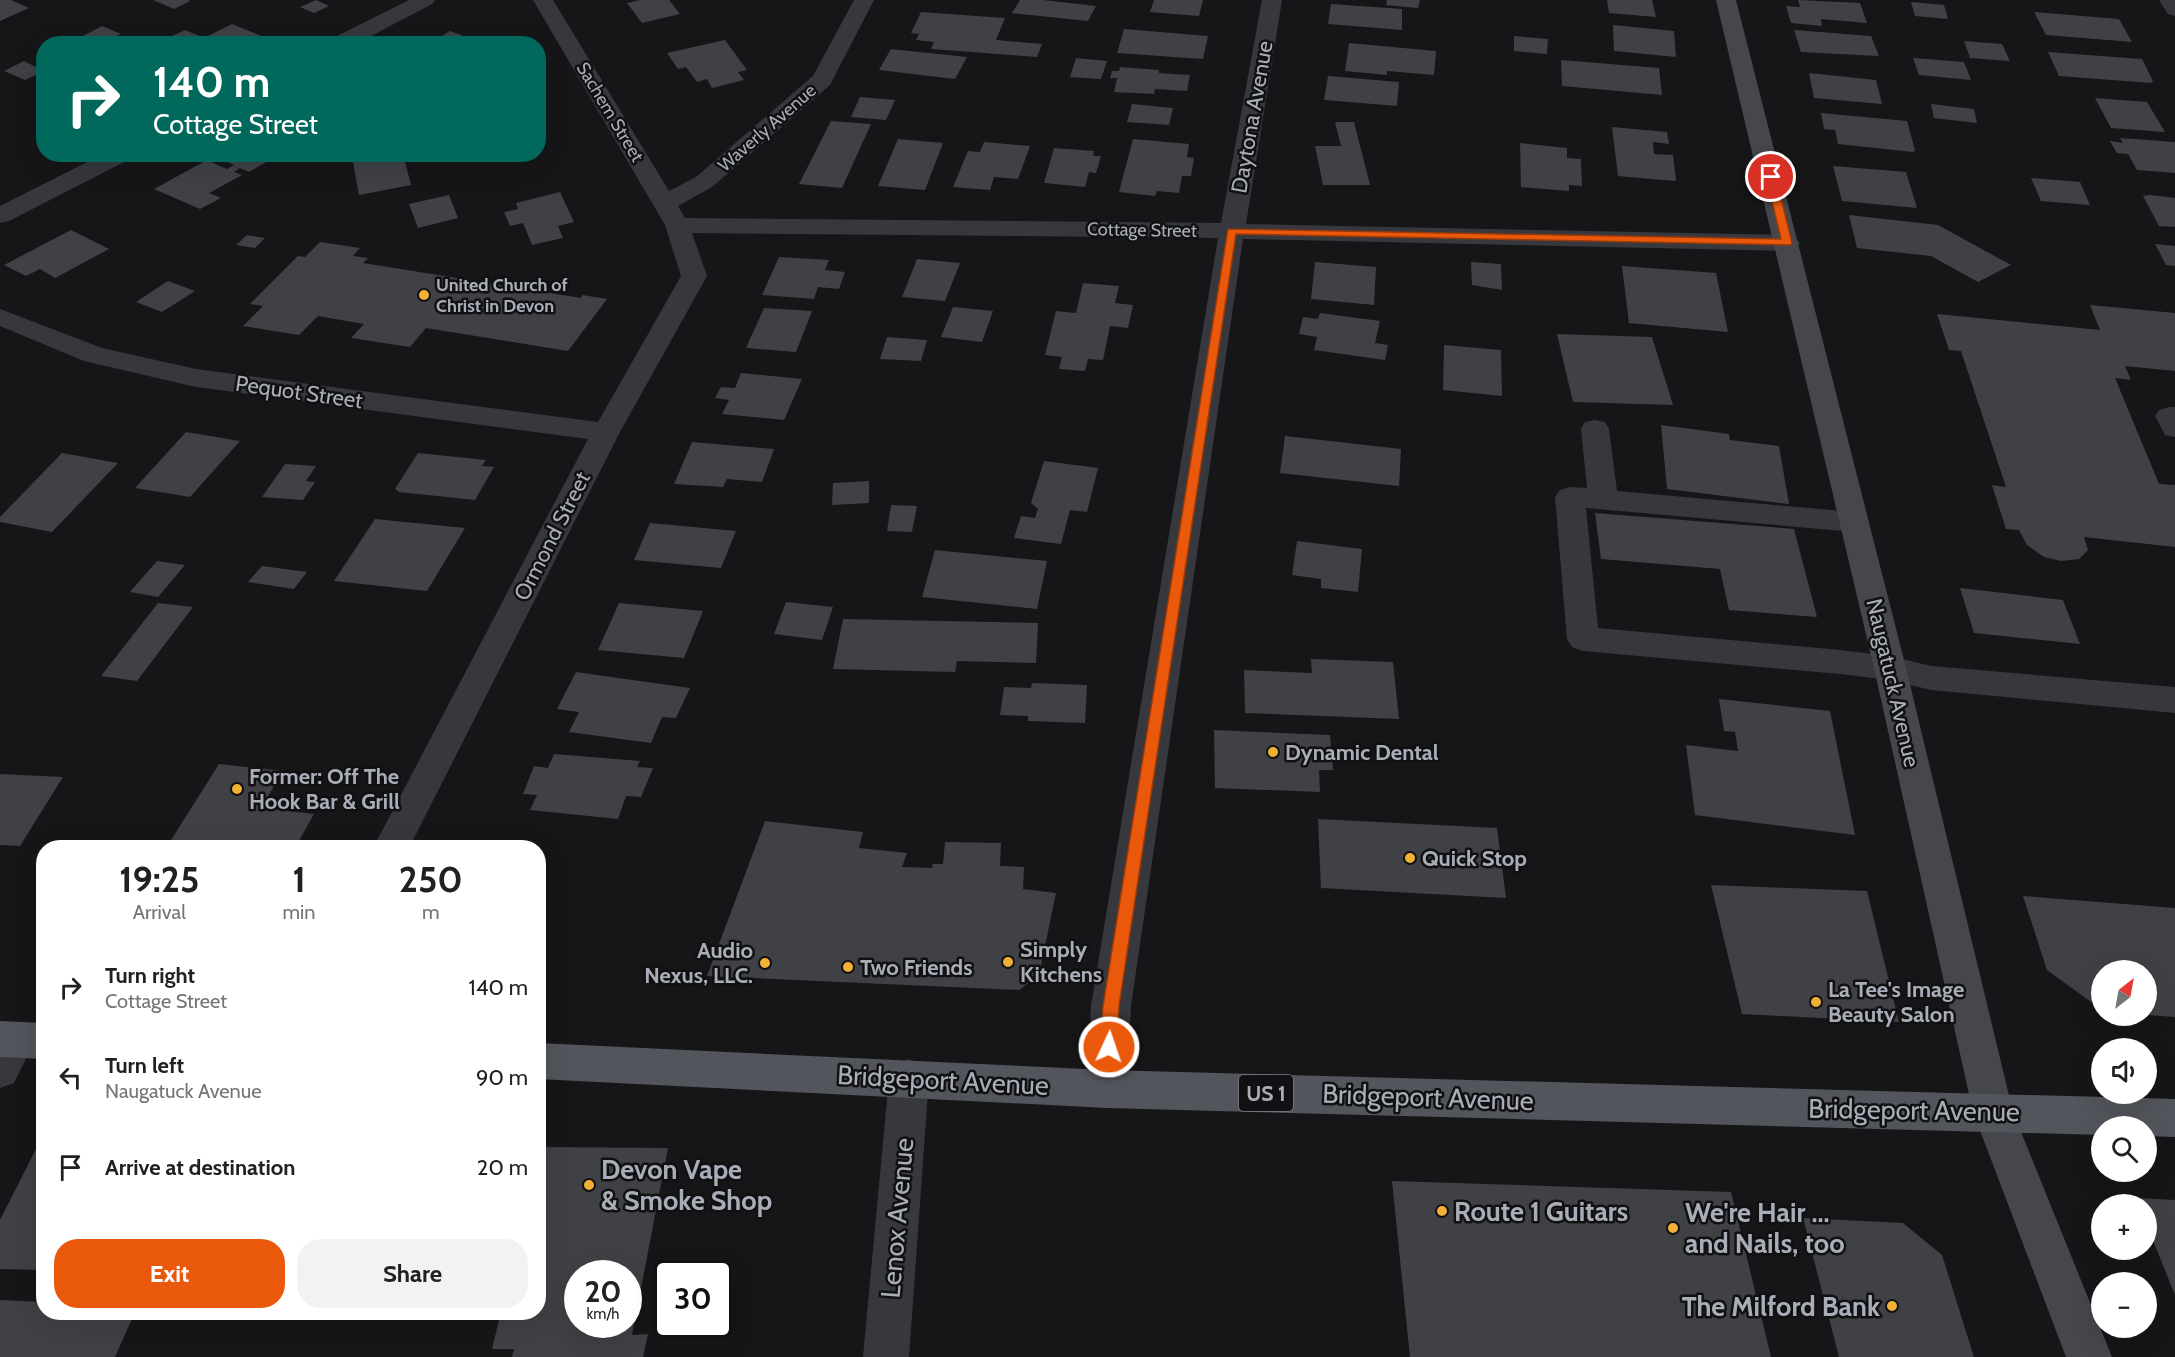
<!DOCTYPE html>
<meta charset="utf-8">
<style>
:root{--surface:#fff;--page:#f2f2f2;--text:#202124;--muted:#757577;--accent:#ea580c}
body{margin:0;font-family:Cabin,sans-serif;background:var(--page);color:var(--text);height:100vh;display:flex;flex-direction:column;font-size:22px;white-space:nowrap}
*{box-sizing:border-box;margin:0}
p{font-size:20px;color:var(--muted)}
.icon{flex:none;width:33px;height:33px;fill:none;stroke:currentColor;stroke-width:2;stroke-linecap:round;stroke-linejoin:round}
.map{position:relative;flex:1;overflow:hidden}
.sheet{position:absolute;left:36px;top:840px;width:510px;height:480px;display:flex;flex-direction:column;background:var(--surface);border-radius:24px;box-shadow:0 6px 24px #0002}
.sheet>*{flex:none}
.top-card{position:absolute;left:36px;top:36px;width:510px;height:126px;border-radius:24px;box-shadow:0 6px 24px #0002;background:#00695c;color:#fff;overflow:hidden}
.needle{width:39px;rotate:31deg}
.tools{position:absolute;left:2091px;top:960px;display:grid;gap:12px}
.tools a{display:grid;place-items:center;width:66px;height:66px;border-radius:50%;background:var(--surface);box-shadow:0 6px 24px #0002;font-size:30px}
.speed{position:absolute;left:564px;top:1260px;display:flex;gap:12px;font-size:30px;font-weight:700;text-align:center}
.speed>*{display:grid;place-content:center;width:78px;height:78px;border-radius:50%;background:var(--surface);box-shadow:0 6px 24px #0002;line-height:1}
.speed small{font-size:15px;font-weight:400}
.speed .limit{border:3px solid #111;border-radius:9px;background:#fff;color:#111}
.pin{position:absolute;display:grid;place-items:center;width:51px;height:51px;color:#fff;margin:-26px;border:3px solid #fff;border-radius:50%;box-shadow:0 2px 6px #0007}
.me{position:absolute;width:66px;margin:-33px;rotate:3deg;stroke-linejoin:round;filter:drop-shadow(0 0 4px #0008)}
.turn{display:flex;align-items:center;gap:21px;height:126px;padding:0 18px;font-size:27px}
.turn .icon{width:78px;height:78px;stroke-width:2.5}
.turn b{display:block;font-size:42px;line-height:51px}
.eta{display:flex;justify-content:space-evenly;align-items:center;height:102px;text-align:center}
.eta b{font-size:36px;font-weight:700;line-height:42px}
.action{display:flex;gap:12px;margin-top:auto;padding:12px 18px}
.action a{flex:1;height:69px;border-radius:24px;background:var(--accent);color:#fff;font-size:24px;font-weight:700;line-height:69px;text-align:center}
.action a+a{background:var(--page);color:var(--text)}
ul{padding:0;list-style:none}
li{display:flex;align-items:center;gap:18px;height:90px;padding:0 18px}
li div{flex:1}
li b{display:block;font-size:22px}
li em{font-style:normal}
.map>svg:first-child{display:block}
.building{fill:#404145;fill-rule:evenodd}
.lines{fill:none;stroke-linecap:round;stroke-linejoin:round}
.lane{fill:#37383d;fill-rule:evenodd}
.street{fill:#37383d;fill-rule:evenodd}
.secondary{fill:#45474d;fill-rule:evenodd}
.primary{fill:#53555c;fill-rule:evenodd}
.route{fill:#ea580c;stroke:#983908;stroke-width:1.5}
.poi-dot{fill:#f2b134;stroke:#111113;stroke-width:2}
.labels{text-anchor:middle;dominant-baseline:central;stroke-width:5;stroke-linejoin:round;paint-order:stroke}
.far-street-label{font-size:18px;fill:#a8adb8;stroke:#111113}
.far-poi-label{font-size:18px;font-weight:bold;fill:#a8adb8;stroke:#111113;text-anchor:start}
.shield{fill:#111113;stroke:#7b7e86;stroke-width:1.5}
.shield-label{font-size:21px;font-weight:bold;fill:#a8adb8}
.street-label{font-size:22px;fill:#a8adb8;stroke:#111113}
.poi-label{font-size:22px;font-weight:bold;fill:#a8adb8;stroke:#111113;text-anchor:start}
.near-street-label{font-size:27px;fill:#a8adb8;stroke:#111113}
.near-poi-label{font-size:27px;font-weight:bold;fill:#a8adb8;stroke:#111113;text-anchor:start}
</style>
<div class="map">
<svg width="2175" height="1357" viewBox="0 0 2175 1357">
<rect width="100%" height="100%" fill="#161618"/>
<path class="building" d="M0 0H11L29 8 0 21Z
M153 0H188L190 1 174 9Z
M316 0 329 6 314 13 300 7Z
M640 0H669L680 14 642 23 627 3Z
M1020 0H1043L1096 6 1088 21 1012 13Z
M1154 0H1203L1199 16 1150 12Z
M1387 0H1420L1418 8 1386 5Z
M1607 0H1652L1656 17 1609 13Z
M1798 0 1860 3 1867 23 1821 19 1822 26 1791 23 1786 6 1800 7Z
M1911 2 1944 5 1948 19 1915 16Z
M1331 4 1402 9V30L1328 24Z
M921 12 1005 18 996 40 1042 44 1037 57 931 49 934 42 916 40 919 34 911 33Z
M2034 12 2119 19 2132 42 2046 35Z
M232 24 264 37 252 44H187L170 37 185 30 204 38Z
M1613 25 1674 31 1676 57 1614 51Z
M102 26 121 34 101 43 83 36Z
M1124 29 1208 36 1203 59 1117 53Z
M1794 30 1871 36 1879 56 1801 52Z
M450 31 482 43V44H429Z
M1514 36 1548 39 1547 54 1514 51Z
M725 40 747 70 738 72 744 80 712 88 707 79 697 82 686 67 678 69 667 53Z
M1964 41 2002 44 2010 61 1970 58Z
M1349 43 1436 51 1434 75 1387 71V75L1345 71Z
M891 49 967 57 955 79 879 70Z
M2048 52 2142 59 2153 81 2151 83 2059 76Z
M1076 58 1107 61 1101 79 1070 77Z
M1913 58 1964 62 1971 80 1919 75Z
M1561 60 1659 68 1662 95 1562 86Z
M24 61 44 71 25 80 4 71Z
M1120 67 1159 70V73L1190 75 1187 91 1155 89 1154 94 1114 92 1117 78H1110L1112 71H1119Z
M1809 73 1876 80 1882 104 1814 98Z
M1328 76 1399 82 1397 106 1324 100Z
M860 97 895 100 886 120 851 117Z
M2095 98 2147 102 2165 132 2111 128Z
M1132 104 1173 108 1169 125 1127 122Z
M1931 104 1974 109 1977 123 1934 118Z
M1821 113 1907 121 1915 150 1913 152 1838 144 1835 130 1824 129Z
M831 121 871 124 842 188 799 184Z
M1335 122H1354L1370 185H1323L1315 146H1341Z
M1612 127 1667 132 1669 144 1653 142 1654 154 1673 155 1676 180 1675 181 1618 176Z
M2120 138 2175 142V173L2137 170 2128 154 2117 153 2110 141 2123 143Z
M898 139 943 143 925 190 878 186Z
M1133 139 1189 144 1187 157 1194 158 1191 176H1182L1179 193 1157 191 1155 196 1119 192Z
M984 142 1030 146 1018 179 994 177 990 190 953 187 968 151 980 152Z
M1520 143 1567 148V158L1581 159 1582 186 1569 185V191L1521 187Z
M1054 148 1094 151 1093 156H1101L1096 173 1089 172 1085 187 1044 183Z
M233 154H253L268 161 249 172 240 168 234 172 242 175 209 193 221 198 200 209 154 189 207 160 227 169 234 165 223 160Z
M390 154H403L411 185 359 195 353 162Z
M1833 166 1906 172 1917 208 1842 201Z
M2031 178 2080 182 2090 205 2041 201Z
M560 192 574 222 558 226 563 238 532 245 523 223 510 226 504 212 518 209 516 203Z
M449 195 458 218 418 228 409 204Z
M2150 195 2175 198V227L2159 226 2143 196Z
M1849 215 1938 225 2011 265 1978 282 1931 256 1857 248Z
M71 230 109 249 55 278 40 269 26 276 4 265Z
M247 235 265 238 255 248 236 245Z
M320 242 360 248 353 256 368 258 363 263 581 298 582 295 607 299 568 351 426 328 410 347 351 338 364 324 318 316 299 335 243 326 263 306 250 304 298 256 305 257Z
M2155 244 2175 246V266L2166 265Z
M779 257 829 260 825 270 845 272 839 289 818 287 814 299 762 295Z
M917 259 960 263 945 301 902 297Z
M1315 262 1376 267 1374 305 1311 299Z
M1471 262 1501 264 1502 290 1472 285Z
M1622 266 1716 273 1728 332 1629 323Z
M168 281 195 291 162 312 136 302Z
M1083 283 1119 286 1115 303 1133 305 1128 328 1110 326 1103 360 1088 359 1085 371 1059 369 1062 357 1045 355 1056 311 1076 313Z
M2090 305 2175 313V371L2125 366 2131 380 2115 378 2159 484 2175 485V547L2084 537 2088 550 2079 559 2061 561 2044 557 2027 545 2019 530 2006 529 1992 485 2006 487 1961 351 1949 350 1937 314 2100 330Z
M953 307 993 311 982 342 941 337Z
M764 308 812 311 796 352 746 348Z
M1320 313 1380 321 1375 343 1388 345 1385 360 1314 350 1317 337 1299 334 1303 317 1318 319Z
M1557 334 1652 337 1673 405 1573 402Z
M887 337 927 340 921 361 880 359Z
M1444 345 1501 350 1502 396 1443 390Z
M741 373 802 379 784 420 722 414 729 400 715 398 721 387 735 388Z
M1661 425 1729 434 1730 440 1779 446 1789 504 1667 489Z
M186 432 240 441 190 497 135 488Z
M1285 436 1401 449 1399 486 1280 473Z
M692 442 774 449 762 482 727 479 723 487 674 484Z
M62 453 118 463 52 532 0 522V517Z
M418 453 486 460 482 466 494 467 475 500 399 492 395 489Z
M1044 461 1098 468 1087 512 1070 510 1061 544 1014 538 1021 516 1035 518 1038 509 1031 503Z
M285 464 316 466 306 481 315 482 303 500 262 497Z
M869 481V503L832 505 833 483Z
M891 505 917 506 912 532 887 531Z
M1595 513 1794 529 1817 617 1729 610 1720 569 1601 559Z
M375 519 465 528 427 591 334 581Z
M650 523 736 531 721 568 634 560Z
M1297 541 1362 549 1358 592 1321 588V579L1292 575Z
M935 550 1047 561 1037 609 922 597Z
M157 561 185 565 158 597 130 592Z
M262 566 307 572 294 589 248 582Z
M1960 588 2063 600 2080 644 1974 633Z
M786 602 833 607 822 640 774 634Z
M158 603 193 607 137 681 101 676Z
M619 603 703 611 684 658 598 650Z
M843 619 1038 623 1036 663 957 661 955 672 833 669Z
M1311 659 1393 662 1399 719 1245 713 1244 670 1312 673Z
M576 672 618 678 690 688 676 718 662 717 651 743 569 732 579 712 557 709Z
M1032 683 1087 685 1085 723 1028 721V716L1000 715 1004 687 1031 688Z
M1719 699 1830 711 1855 835 1695 815 1686 745 1738 751 1735 732 1724 731Z
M1214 730 1330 735 1333 770H1319L1320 792 1215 788Z
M554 754 640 761 637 767 653 768 641 797 626 796 618 819 530 810 537 795 523 794 534 766 548 768Z
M219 764 283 771 261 808 314 814 295 848H166Z
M0 774 63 777 20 846 0 845Z
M1318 819 1497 828 1506 898 1321 888Z
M765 821 863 832 859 848 907 853 902 867 932 868 933 864H943L945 842 1001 843 1000 866 1024 867 1023 889 1056 893 1039 975 1019 990 707 976Z
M1711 885 1867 891 1899 1022 1742 1014Z
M2023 896 2175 908V1017L2146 1015V970H2102V1010L2047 970Z
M44 1143V1270L0 1269V1220L37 1147Z
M543 1147 668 1148 632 1335 648 1334 643 1357H512L514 1349H492L501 1312H538V1163ZM578 1274H628V1324H578Z
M1392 1181 1731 1192 1771 1357H1410Z
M2137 1198 2175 1200V1295L2146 1223V1204H2139Z
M1803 1218 1903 1223 1942 1255 1974 1357H1839Z
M0 1300 44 1302V1312H135L115 1357H0Z"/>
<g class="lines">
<path class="lane" d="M2169 407H2175V437L2165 435 2155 416 2159 410Z
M1595 420 1605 422 1609 429 1617 491 1854 512 1865 515 1869 522 1865 529 1854 532 1586 508 1598 628 1840 650 1890 656 1931 666 2175 687V713L1931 690 1890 680 1840 674 1583 651 1572 647 1567 639 1555 497 1560 490 1570 487 1587 488 1581 429 1585 422Z"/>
<path class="street" d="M409 0H435L432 4 356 44H329L331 39Z
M533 0H553L669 191 696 177 813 76 854 0H874L830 85 712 187 678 206 685 218 1221 223 1262 0H1282L1246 224 1787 235 1796 238 1800 243 1796 248 1787 251 1243 239 1131 1006 1127 1089 1121 1102 1107 1108 1093 1102 1087 1089 1091 1006 1218 238 692 233 707 276 620 432 409 848H373L588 439 196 387 84 361 0 326V309L102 348 196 369 598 422 681 276 665 225Z
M2159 0H2175V16L2168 14Z
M103 154H133L130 159 9 221 0 223V206Z
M15 1022 29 1027 35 1040 14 1083 0 1088V1029Z
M909 1059 923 1065 929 1078 909 1357H863L889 1078 895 1065Z"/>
<path class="secondary" d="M1716 0H1736L1906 668 2013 1112 2112 1357H2066L1973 1112 1874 668Z"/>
<path class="primary" d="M0 1021 44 1023V1059L0 1057Z
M538 1043 1107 1070 2175 1099V1137L2146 1136V1126H2102V1135L1107 1108 538 1079Z"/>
</g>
<path class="route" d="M1767 174 1776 177 1792 243 1791 245 1236 234 1119 1006 1117 1047 1114 1053 1109 1055 1103 1053 1100 1047 1103 1006 1228 229 1781 239 1766 177Z"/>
<g class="poi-dot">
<circle cx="424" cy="295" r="6"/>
<circle cx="1273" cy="752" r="6"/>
<circle cx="237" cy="789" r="6"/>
<circle cx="1410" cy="858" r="6"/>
<circle cx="1008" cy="962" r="6"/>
<circle cx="765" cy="963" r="6"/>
<circle cx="848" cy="967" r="6"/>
<circle cx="1816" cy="1002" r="6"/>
<circle cx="589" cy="1185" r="6"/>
<circle cx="1442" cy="1211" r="6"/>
<circle cx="1673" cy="1228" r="6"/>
<circle cx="1892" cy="1306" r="6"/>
</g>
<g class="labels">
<g class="far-street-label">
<text transform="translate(610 112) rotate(59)">Sachem Street</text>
<text transform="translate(767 128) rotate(-41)">Waverly Avenue</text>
<text transform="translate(1142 230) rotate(1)">Cottage Street</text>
</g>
<g class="far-poi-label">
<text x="436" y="285">United Church of<tspan x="436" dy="21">Christ in Devon</tspan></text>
</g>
<rect class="shield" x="1239" y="1075" width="54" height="36" rx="4.5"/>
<g class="shield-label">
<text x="1266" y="1093">US 1</text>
</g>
<g class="street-label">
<text transform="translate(1252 117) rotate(-80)">Daytona Avenue</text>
<text transform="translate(299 392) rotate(8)">Pequot Street</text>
<text transform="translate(552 536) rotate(-63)">Ormond Street</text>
<text transform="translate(1893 683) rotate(77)">Naugatuck Avenue</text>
</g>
<g class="poi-label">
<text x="1285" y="752">Dynamic Dental</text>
<text x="249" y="776">Former: Off The<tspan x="249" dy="25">Hook Bar &amp; Grill</tspan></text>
<text x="1422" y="858">Quick Stop</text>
<text x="1020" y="949">Simply<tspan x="1020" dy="25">Kitchens</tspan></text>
<text x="753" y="950" text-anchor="end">Audio<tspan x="753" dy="25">Nexus, LLC.</tspan></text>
<text x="860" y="967">Two Friends</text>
<text x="1828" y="989">La Tee's Image<tspan x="1828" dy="25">Beauty Salon</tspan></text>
</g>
<g class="near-street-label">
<text transform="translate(943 1080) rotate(3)">Bridgeport Avenue</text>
<text transform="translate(1428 1097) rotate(2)">Bridgeport Avenue</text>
<text transform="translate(1914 1110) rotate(1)">Bridgeport Avenue</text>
<text transform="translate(897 1218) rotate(-85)">Lenox Avenue</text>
</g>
<g class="near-poi-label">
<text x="601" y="1169">Devon Vape<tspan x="601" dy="31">&amp; Smoke Shop</tspan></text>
<text x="1454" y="1211">Route 1 Guitars</text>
<text x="1685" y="1212">We're Hair ...<tspan x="1685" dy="31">and Nails, too</tspan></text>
<text x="1880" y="1306" text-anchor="end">The Milford Bank</text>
</g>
</g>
</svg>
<div class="tools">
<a><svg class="needle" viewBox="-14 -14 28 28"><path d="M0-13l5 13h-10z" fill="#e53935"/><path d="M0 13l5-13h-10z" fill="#757577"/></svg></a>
<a><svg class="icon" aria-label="sound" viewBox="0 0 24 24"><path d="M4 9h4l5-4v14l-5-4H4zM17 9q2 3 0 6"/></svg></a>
<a><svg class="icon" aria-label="search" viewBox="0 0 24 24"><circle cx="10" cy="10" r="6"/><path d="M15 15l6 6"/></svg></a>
<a>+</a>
<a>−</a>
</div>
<div class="speed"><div>20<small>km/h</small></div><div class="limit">30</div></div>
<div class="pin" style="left:1771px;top:177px;background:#d93025"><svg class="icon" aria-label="arrive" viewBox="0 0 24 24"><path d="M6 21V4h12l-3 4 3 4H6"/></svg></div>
<svg class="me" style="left:1109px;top:1047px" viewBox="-20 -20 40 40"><circle r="17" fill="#ea580c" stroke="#fff" stroke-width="3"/><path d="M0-11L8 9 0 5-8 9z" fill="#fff"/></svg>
<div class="top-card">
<div class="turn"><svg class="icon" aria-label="right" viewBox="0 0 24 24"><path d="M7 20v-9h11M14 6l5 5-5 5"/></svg><div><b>140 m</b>Cottage Street</div></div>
</div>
<section class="sheet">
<div class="eta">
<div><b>19:25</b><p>Arrival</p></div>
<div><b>1</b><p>min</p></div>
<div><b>250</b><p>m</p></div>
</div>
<ul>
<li><svg class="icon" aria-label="right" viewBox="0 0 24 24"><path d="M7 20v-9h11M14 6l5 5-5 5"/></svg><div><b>Turn right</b><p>Cottage Street</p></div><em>140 m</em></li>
<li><svg class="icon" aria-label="left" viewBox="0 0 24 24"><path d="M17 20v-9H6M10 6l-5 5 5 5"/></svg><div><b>Turn left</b><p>Naugatuck Avenue</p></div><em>90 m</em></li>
<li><svg class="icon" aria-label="arrive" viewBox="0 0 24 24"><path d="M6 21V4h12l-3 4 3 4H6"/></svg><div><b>Arrive at destination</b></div><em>20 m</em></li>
</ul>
<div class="action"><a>Exit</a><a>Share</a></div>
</section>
</div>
